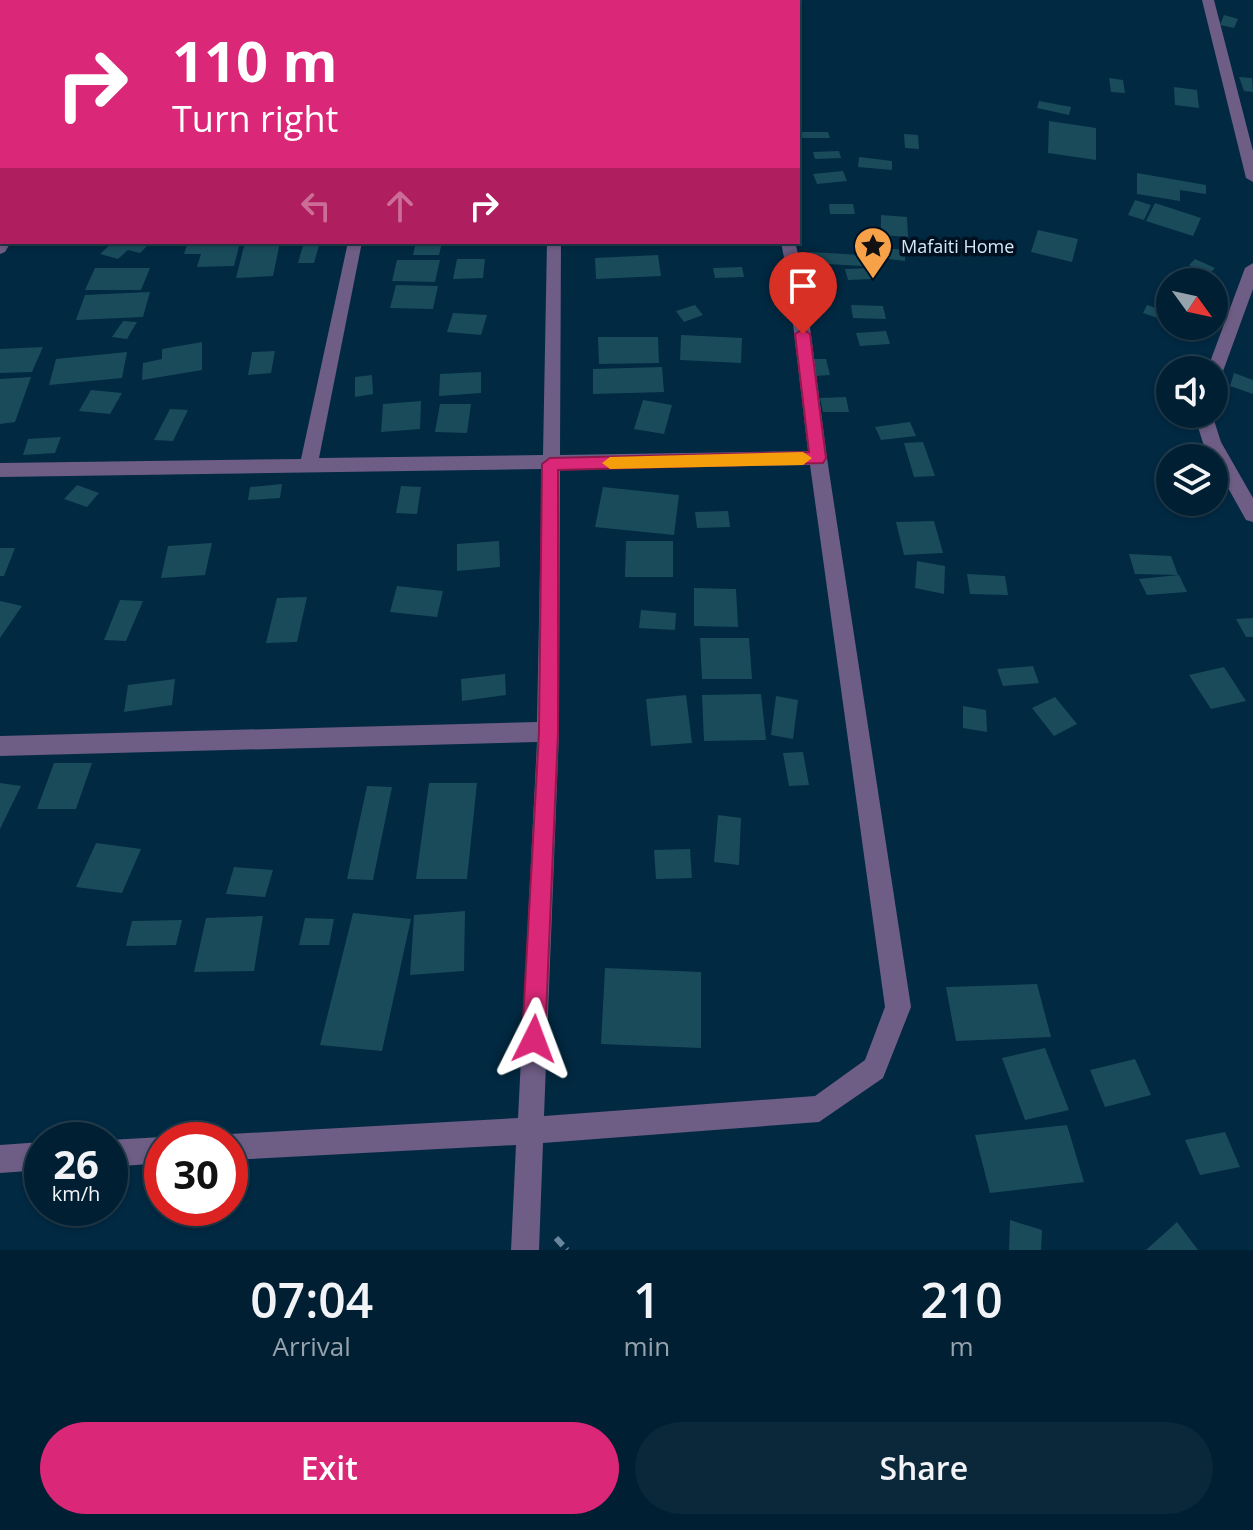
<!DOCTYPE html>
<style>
:root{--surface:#011f32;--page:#0b273a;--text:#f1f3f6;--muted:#96a2ac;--line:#233d4d;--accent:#db2777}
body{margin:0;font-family:"Open Sans",sans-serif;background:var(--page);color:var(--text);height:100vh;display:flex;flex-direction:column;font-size:30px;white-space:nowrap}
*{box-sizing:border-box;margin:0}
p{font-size:26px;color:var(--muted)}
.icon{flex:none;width:44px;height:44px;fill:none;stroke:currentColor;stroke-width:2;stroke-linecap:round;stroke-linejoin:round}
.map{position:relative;height:1250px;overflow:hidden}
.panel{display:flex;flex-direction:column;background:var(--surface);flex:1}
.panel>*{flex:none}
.guide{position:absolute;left:0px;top:0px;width:800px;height:244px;box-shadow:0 2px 6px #0004,0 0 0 2px var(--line);background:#db2777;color:#fff;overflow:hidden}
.needle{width:52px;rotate:123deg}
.fabs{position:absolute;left:1156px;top:268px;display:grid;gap:16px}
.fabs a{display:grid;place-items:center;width:72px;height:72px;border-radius:50%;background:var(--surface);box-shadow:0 2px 6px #0004,0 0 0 2px var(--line);font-size:40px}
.speed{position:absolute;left:24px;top:1122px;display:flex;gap:16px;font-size:40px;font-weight:700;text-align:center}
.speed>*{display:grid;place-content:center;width:104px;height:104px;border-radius:50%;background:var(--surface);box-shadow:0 2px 6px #0004,0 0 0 2px var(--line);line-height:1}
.speed small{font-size:20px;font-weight:400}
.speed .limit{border:12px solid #d22;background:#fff;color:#111}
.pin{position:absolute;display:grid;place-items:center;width:68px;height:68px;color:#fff;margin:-82px -34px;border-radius:50% 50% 50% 0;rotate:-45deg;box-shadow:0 0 8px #0007}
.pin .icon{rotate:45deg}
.me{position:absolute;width:88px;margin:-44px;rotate:3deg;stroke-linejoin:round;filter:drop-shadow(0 0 6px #0008)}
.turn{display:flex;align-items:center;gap:28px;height:168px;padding:0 40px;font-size:36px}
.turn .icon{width:104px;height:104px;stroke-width:2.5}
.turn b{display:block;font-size:56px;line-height:68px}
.lanes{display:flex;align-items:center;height:76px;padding:0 40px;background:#0003;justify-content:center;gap:40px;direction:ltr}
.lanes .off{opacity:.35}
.eta{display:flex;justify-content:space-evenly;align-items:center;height:136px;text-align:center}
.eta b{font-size:48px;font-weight:600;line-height:56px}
.action{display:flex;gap:16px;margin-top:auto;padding:16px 40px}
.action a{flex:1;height:92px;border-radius:48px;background:var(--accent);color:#fff;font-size:32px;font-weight:600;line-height:92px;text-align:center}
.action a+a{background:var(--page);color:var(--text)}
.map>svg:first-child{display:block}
.building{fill:#1a4b5b}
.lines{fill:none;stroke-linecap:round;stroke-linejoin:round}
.path{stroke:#6a889d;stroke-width:6;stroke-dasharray:10 5;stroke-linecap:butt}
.minor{fill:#6e5d85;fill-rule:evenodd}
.route{fill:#db2777;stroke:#8e194d;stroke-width:2}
.slow{fill:#f59e0b}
.labels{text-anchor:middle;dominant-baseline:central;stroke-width:7;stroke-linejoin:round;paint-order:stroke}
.far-poi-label{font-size:18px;fill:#d5e9fa;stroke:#00101f;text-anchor:start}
</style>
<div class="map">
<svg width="1253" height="1250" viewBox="0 0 1253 1250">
<rect width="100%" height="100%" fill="#012942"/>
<path class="building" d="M1224 15 1238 19 1234 28 1220 25Z
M1239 77 1252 78 1253 92 1244 91Z
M1109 78 1123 80 1125 93 1111 92Z
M1174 87 1197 90 1199 108 1175 105Z
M1039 101 1071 107 1069 115 1037 108Z
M1049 121 1096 128V160L1048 153Z
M798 132H828L830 138H799Z
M904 134 918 135 919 149 905 148Z
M839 151 841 158 815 159 813 152Z
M859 157 892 161V170L858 167Z
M843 171 847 181 817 184 813 174Z
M1137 173 1206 185V194L1180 190V201L1137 194Z
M1135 200 1151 205 1144 220 1128 215Z
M1155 203 1201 218 1193 236 1146 221Z
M829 204H853L855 214H830Z
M881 215 907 217 908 237 881 235Z
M1038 230 1078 239 1072 262 1031 252Z
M113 242H131L147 246 140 253 128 250 118 259 100 254Z
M188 242H240L234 266 197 267 201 254H184Z
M245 242H280L273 276 236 278Z
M304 242H320L314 263H298Z
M416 242H442L439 255H413Z
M882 248 905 250V261L881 258Z
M810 252 861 255 862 266 810 263Z
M658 255 661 276 596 279 595 258Z
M457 259H485L483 278 453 279Z
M1195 259 1215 268 1208 275 1189 265Z
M397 260H440L435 282 392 281Z
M742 267 744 277 715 278 713 268Z
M95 268H150L141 290H85Z
M871 268 873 279 848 280 845 269Z
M396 285 438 286 433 309 390 308Z
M150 292 143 317 76 320 85 295Z
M695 305 703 315 684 322 676 311Z
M851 305 883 306 886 319 853 318Z
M1147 305 1168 312 1164 320 1143 313Z
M453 313 487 315 481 335 447 332Z
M123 321 137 322 127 339 112 337Z
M886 331 890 344 860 346 856 333Z
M681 335 742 338 741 363 680 360Z
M598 337H658L659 363 599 364Z
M202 342V370L142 380 143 363 162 359V349Z
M43 347 32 372 0 373V349Z
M275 351 271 373 248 375 252 352Z
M127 352 122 378 49 385 56 359Z
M811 359H826L830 375 815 376Z
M662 367 664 392 593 394V369Z
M481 372V393L439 396 440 374Z
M1234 373 1253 380V394L1230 386Z
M372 375 373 394 355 397V377Z
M31 377 15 422 0 424V379Z
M91 390 122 393 110 414 79 411Z
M846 397 849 412H823L820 398Z
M643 400 672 405 664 434 634 429Z
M421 401 420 429 381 432 383 404Z
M440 404H471L467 433 435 432Z
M170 409 188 410 173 441 154 440Z
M910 422 916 436 881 440 875 427Z
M61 437 55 453 23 455 28 439Z
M923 442 935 476 914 477 904 443Z
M282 484 280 498 248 500 250 487Z
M77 485 99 493 87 507 64 499Z
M401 486 421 487 417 514 396 513Z
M603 487 679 495 674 535 595 527Z
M728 511 730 527 697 528 695 512Z
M934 521 943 553 904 555 896 522Z
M499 541 500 567 457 571V544Z
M626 541H673V577H625Z
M212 543 205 575 161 578 168 546Z
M0 548H15L4 576H0Z
M1129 554 1171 556 1178 575 1135 574Z
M917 561 945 566 944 594 915 588Z
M967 574 1005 576 1008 595 970 594Z
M1179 575 1187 592 1147 595 1139 579Z
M397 586 443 591 437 617 390 612Z
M694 588 736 589 738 627 694 626Z
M307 597 297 642 266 643 277 598Z
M120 600 143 601 126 641 104 640Z
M0 601 22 606 0 638Z
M641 610 676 613 675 630 639 628Z
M1253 618V637H1246L1236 619Z
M700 638H749L752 679H702Z
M1033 666 1039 683 1003 686 997 669Z
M1224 667 1246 701 1211 709 1189 675Z
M505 674 506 695 462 701 461 679Z
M175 679 172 705 124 712 128 685Z
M761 694 766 740 704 741 702 695Z
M686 695 692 743 651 746 646 699Z
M776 696 798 700 793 739 771 735Z
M1055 697 1077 724 1054 736 1032 708Z
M963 706 986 710 987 732 963 728Z
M803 752 809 785 789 786 783 753Z
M54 763H92L76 809H37Z
M0 783 21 786 0 829Z
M429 783H477L467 879H416Z
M367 786 392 787 373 880 347 879Z
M718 815 741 818 739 865 714 862Z
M96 843 141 849 122 893 76 887Z
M690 849 692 878 656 879 654 850Z
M234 867 273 870 265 897 226 894Z
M465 911 464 971 410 975 414 915Z
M353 913 411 919 382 1051 320 1045Z
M263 916 254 971 194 972 206 918Z
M305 918 334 919 329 945H299Z
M182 920 176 945 126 946 132 921Z
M605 968 701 972V1048L601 1044Z
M1037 984 1051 1037 956 1041 946 987Z
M1045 1048 1069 1110 1025 1120 1002 1058Z
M1135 1059 1151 1095 1105 1107 1090 1070Z
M1067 1125 1084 1182 990 1193 975 1135Z
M1225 1132 1240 1167 1200 1175 1185 1140Z
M1010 1220 1042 1230 1041 1250H1009Z
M1177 1222 1198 1250H1146Z"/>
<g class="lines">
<path class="path" d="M556 1238 567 1250"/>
<path class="minor" d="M306 0H318L319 2H307Z
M493 0H505L507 2H495Z
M693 0H706L708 2H695Z
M1202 0H1214L1253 151V182L1246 178Z
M0 238 2 242H11L5 252 0 254Z
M348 242H362L319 458 543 455 547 242H561L560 455 808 451 787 273 781 242H795L803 273 827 458 911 1007 883 1078 819 1122 543 1143 539 1250H511L516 1145 230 1160V1140H219L230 1134 518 1118 537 742 0 756V736L537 722 542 469 0 477V463L301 459ZM810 465 885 1007 865 1060 815 1096 544 1116 559 732 560 469Z
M1253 263V289L1222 374 1214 380V370H1207L1245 268Z
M1194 414H1212L1221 442 1253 498V522L1246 520 1203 443Z
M162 1137 170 1140H162V1163L110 1167 109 1140Z
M42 1142V1170L0 1173V1145Z"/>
</g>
<path class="route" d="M803 329 810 334 826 458 823 463 558 470V732L545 1039 542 1047 534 1051 525 1047 522 1039 539 732 542 464 550 458 809 452 795 334Z"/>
<path class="slow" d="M803 452 812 458 803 465 610 469 602 463 610 457Z"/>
<defs>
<symbol id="sight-pin" viewBox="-11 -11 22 30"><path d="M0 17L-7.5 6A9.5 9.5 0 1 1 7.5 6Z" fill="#f7a149" stroke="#00101f"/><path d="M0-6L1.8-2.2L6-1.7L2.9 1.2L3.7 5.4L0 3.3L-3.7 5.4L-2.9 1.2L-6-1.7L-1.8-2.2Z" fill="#111"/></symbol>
</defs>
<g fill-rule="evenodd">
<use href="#sight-pin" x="851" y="224" width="44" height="60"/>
</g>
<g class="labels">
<g class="far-poi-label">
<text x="901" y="246">Mafaiti Home</text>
</g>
</g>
</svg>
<div class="fabs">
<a><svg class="needle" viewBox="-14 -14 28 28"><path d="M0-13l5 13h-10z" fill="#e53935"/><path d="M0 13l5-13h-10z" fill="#96a2ac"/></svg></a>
<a><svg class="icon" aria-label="sound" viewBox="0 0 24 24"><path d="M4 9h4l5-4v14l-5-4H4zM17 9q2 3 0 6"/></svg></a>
<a><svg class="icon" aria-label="layers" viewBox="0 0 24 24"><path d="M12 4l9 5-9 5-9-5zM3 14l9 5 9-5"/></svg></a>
</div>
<div class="speed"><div>26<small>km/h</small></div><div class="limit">30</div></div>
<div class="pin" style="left:803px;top:334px;background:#d93025"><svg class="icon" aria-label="arrive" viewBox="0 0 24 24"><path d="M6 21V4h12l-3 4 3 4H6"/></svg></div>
<svg class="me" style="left:534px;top:1039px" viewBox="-20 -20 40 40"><path d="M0-17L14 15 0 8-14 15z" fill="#db2777" stroke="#fff" stroke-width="4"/></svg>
<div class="guide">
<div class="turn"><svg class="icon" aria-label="right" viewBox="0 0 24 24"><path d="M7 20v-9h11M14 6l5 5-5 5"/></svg><div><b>110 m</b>Turn right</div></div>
<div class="lanes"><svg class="icon off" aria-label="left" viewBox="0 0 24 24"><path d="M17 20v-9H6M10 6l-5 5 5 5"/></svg><svg class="icon off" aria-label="ahead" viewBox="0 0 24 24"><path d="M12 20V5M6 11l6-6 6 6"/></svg><svg class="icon" aria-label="right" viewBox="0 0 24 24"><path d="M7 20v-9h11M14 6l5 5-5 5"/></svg></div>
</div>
</div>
<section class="panel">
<div class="eta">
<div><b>07:04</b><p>Arrival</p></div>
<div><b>1</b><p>min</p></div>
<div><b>210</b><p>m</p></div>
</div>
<div class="action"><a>Exit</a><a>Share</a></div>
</section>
